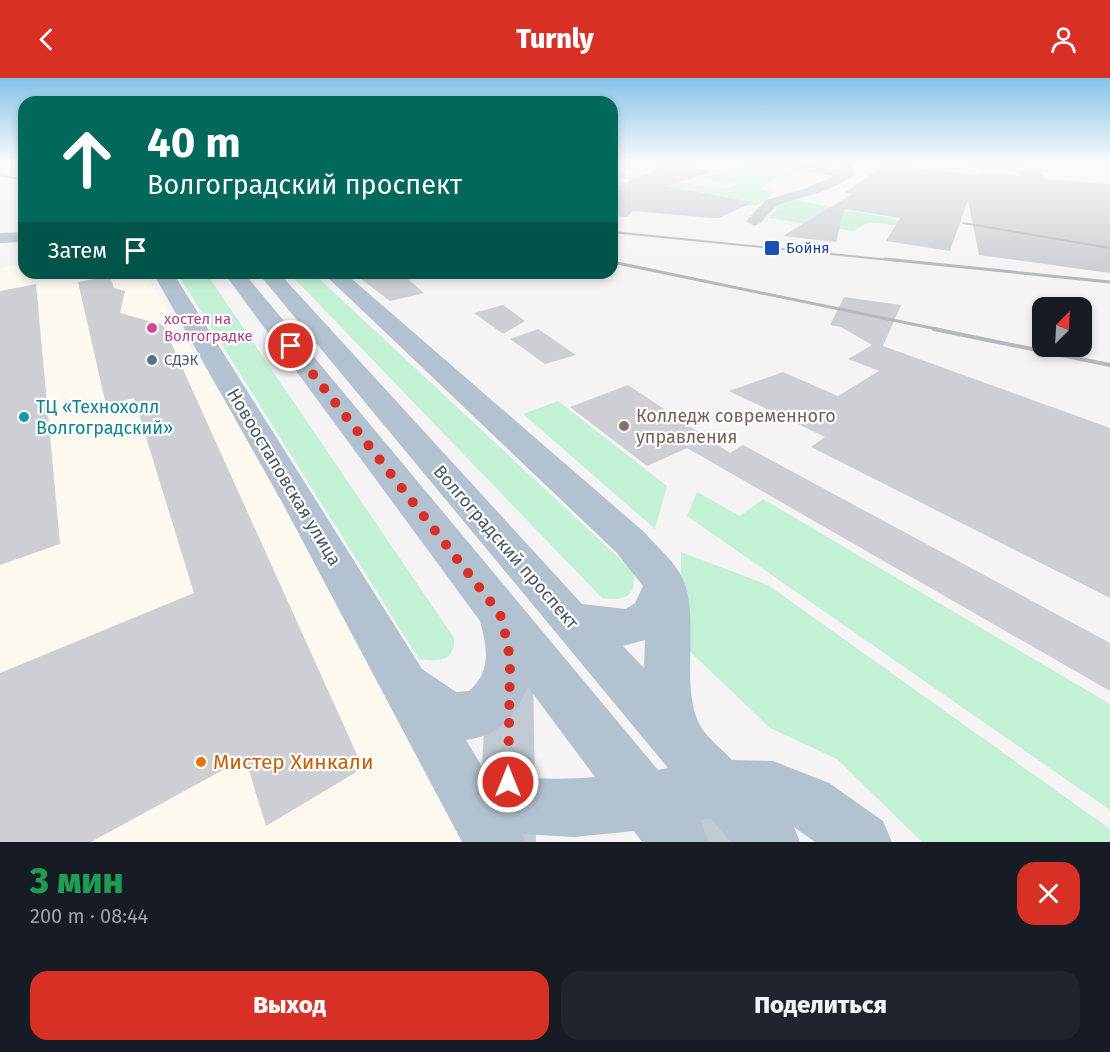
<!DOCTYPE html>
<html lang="ru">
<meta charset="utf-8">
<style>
:root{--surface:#171b24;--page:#20242c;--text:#f1f3f6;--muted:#9ea1a6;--accent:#d93025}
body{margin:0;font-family:"Fira Sans",sans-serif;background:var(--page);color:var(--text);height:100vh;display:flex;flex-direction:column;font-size:22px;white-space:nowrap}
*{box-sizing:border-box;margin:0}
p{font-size:20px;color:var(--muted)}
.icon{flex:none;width:33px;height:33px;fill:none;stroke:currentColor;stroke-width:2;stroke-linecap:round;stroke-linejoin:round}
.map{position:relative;height:764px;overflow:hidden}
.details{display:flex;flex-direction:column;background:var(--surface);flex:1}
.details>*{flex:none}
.top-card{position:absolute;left:18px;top:18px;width:600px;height:183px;border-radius:18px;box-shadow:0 3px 9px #0003;background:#00695c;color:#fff;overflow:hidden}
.needle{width:39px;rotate:24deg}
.tools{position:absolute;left:1032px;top:219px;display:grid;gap:12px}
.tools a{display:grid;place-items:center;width:60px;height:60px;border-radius:12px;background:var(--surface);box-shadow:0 3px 9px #0003;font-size:30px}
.pin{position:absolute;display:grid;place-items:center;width:51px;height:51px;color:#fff;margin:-26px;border:3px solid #fff;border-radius:50%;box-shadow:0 2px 6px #0007}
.me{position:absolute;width:66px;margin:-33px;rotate:0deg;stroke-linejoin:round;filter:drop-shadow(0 0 4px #0008)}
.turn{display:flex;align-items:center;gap:21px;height:126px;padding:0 30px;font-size:27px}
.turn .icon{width:78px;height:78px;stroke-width:2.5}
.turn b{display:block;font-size:42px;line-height:51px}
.then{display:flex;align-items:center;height:57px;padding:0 30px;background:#0003;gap:12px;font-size:22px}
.round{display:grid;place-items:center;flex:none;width:63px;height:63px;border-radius:18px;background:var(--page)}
.summary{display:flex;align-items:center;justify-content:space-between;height:102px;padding:0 30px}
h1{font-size:36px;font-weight:800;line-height:45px;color:#1e9e55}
.primary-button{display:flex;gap:12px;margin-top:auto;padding:12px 30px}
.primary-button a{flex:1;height:69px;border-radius:18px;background:var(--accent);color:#fff;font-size:24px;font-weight:800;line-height:69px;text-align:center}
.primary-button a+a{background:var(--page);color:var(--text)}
header{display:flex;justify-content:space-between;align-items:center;height:78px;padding:0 30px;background:var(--accent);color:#fff;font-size:27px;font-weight:800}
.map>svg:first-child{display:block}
.commercial{fill:#fdf9ef}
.green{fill:#c3f1d5}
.building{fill:#cdcfd5}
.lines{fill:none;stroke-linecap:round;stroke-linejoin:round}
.minor{fill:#c1cad2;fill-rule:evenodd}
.major{fill:#b3c2d1;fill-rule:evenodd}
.rail-far3{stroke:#b5b8bd;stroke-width:1.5}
.rail-far2{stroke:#b5b8bd;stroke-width:2}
.rail-far1{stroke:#b5b8bd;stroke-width:3}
.rail{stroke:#b5b8bd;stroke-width:4}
.route{stroke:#d93025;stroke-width:10;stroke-dasharray:0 18}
.transit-dot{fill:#1a4fb4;stroke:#fff;stroke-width:2}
.hotel-dot{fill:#d1479c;stroke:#fff;stroke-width:2}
.service-dot{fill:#5c6f8a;stroke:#fff;stroke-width:2}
.culture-dot{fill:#0f9aa8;stroke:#fff;stroke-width:2}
.education-dot{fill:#8d6e63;stroke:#fff;stroke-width:2}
.food-dot{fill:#e8710a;stroke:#fff;stroke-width:2}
.labels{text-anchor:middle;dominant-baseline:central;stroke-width:4.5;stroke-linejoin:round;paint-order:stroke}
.far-transit-label{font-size:15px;fill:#164399;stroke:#fff;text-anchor:start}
.far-hotel-label{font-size:15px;fill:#b23c85;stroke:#fff;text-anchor:start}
.far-service-label{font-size:15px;fill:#4e5e75;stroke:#fff;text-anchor:start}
.culture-label{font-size:18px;fill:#0d838f;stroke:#fff;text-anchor:start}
.education-label{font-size:18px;fill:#785e54;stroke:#fff;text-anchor:start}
.street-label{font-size:18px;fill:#4a5661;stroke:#fff}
.near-food-label{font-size:21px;fill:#c56008;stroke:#fff;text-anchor:start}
</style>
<header><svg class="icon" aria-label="back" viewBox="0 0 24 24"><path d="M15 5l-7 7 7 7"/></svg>Turnly<svg class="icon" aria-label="person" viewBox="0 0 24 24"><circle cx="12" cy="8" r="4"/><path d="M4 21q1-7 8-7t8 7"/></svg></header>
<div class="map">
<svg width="1110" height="764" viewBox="0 0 1110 764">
<rect width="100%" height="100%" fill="#f5f3f3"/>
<path class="commercial" d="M24 185V195H144L507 764H0V190Z"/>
<path class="green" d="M750 84 779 88 776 91 793 97 773 101 762 108V112L774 114C762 127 755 130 738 127L744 122 612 98V94L725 111 738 107 700 99 743 93Z
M963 85 1051 92 1062 95 1021 91 1013 94 964 89Z
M796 122 889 140 899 143 901 148 875 145 865 146 854 153 768 140 782 125Z
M177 195H206L454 560C456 584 437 584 419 581Z
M289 195H313L634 494C636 520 625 523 602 520Z
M558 323 667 408 655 451 523 336Z
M697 414 740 438 763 421 1110 626V732L687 438Z
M681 474 768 507 1110 751V764H922L837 681 770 650 680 564Z"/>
<path class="building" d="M668 87 715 93 666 108 753 124 719 140H711L633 133 627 139 612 138V110Z
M885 87 979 97 978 95 1020 98 1016 92 1038 93 1045 101 1110 106V195L979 177 968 122 950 173 886 163 900 140 844 131 836 164 783 158 852 116 844 115Z
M353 195H401L424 215 390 223Z
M110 198 114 210 125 213 120 235 163 247 363 690 266 748 245 680 91 764H0V595L194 515 134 320 106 327 78 204Z
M36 206 60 466 0 487V213Z
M844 219 901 227 883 268 1110 350V520L811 369 825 359 729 313 783 294 838 318 879 293 848 281 872 267 841 249 830 247Z
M503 227 525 243 503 256 474 235Z
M538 251 576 277 545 286 510 261Z
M628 307 730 375 743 367 1110 565V613L687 370 647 388 570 329Z"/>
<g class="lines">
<path class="minor" d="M762 84H791L841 92V84H853V96C835 114 802 118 779 127 769 131 765 145 754 148L746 143 766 122 806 110 834 98 768 87Z
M510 577 526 583 533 597 536 764H478L487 597 494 583Z
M748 713H758L778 721 786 741 778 761 770 764H653L662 744 719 719Z"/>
<path class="major" d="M24 154V164L0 165V155Z
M153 195H173L422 591 456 614 469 613C492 593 487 570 480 543L224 195H244L658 692 668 690 258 195H279L582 526 626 531 635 525 643 508 616 474 323 195H345L644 454C657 469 677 485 684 504 700 545 679 612 701 649 708 661 723 672 732 682L773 683 829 705 883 743 892 764H815L794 749 800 764H731L711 741 700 742 709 764H642L634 753 574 759 522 756 525 764H462L283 426ZM645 562 644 590 623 568ZM528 609 595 699C558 702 519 702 483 690L466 662C499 658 515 638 528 609Z"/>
<path class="rail-far3" d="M0 98 24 101"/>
<path class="rail-far2" d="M963 145 1110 170
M612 154 900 183"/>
<path class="rail-far1" d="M885 181 1110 204
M612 184 941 252"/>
<path class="rail" d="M934 251 1110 287"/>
</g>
<linearGradient id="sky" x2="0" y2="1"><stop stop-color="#85c3ea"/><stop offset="0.44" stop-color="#fafafa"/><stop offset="1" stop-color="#fafafa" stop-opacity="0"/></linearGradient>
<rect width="1110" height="191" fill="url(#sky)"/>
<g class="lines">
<path class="route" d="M291 268 500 536 508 567 510 587 508 704"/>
</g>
<rect class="transit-dot" x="764" y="162" width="16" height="16" rx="3"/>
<circle class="hotel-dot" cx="152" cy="250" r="6"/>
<circle class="service-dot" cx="152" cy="282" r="6"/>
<circle class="culture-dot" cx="24" cy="339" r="6"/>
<circle class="education-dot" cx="624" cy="348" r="6"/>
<circle class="food-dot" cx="201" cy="684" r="6"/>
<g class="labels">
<g class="far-transit-label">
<text x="786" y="170">Бойня</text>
</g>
<g class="far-hotel-label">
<text x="164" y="241">хостел на<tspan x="164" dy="17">Волгоградке</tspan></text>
</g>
<g class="far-service-label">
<text x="164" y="282">СДЭК</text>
</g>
<g class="culture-label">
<text x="36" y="329">ТЦ «Технохолл<tspan x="36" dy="21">Волгоградский»</tspan></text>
</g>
<g class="education-label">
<text x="636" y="338">Колледж современного<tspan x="636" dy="21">управления</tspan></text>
</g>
<g class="street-label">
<text transform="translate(284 399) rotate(59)">Новоостаповская улица</text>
<text transform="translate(506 469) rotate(49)">Волгоградский проспект</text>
</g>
<g class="near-food-label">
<text x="213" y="684">Мистер Хинкали</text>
</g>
</g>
</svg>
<div class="tools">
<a><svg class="needle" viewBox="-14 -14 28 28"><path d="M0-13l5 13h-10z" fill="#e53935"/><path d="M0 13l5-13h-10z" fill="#9ea1a6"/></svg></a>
</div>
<div class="pin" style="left:291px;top:268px;background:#d93025"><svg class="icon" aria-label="arrive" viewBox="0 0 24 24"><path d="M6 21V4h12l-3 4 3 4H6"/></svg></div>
<svg class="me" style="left:508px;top:704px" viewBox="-20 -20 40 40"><circle r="17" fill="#d93025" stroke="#fff" stroke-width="3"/><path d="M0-11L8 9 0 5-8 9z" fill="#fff"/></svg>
<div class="top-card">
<div class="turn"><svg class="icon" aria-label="ahead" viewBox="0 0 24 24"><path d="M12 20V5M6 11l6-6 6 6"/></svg><div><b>40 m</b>Волгоградский проспект</div></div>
<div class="then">Затем<svg class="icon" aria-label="arrive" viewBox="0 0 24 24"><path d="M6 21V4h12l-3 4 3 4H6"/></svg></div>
</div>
</div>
<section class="details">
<div class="summary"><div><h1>3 мин</h1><p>200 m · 08:44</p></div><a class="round" style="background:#d93025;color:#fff"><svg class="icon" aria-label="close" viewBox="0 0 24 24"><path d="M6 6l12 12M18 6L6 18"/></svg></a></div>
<div class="primary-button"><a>Выход</a><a>Поделиться</a></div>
</section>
